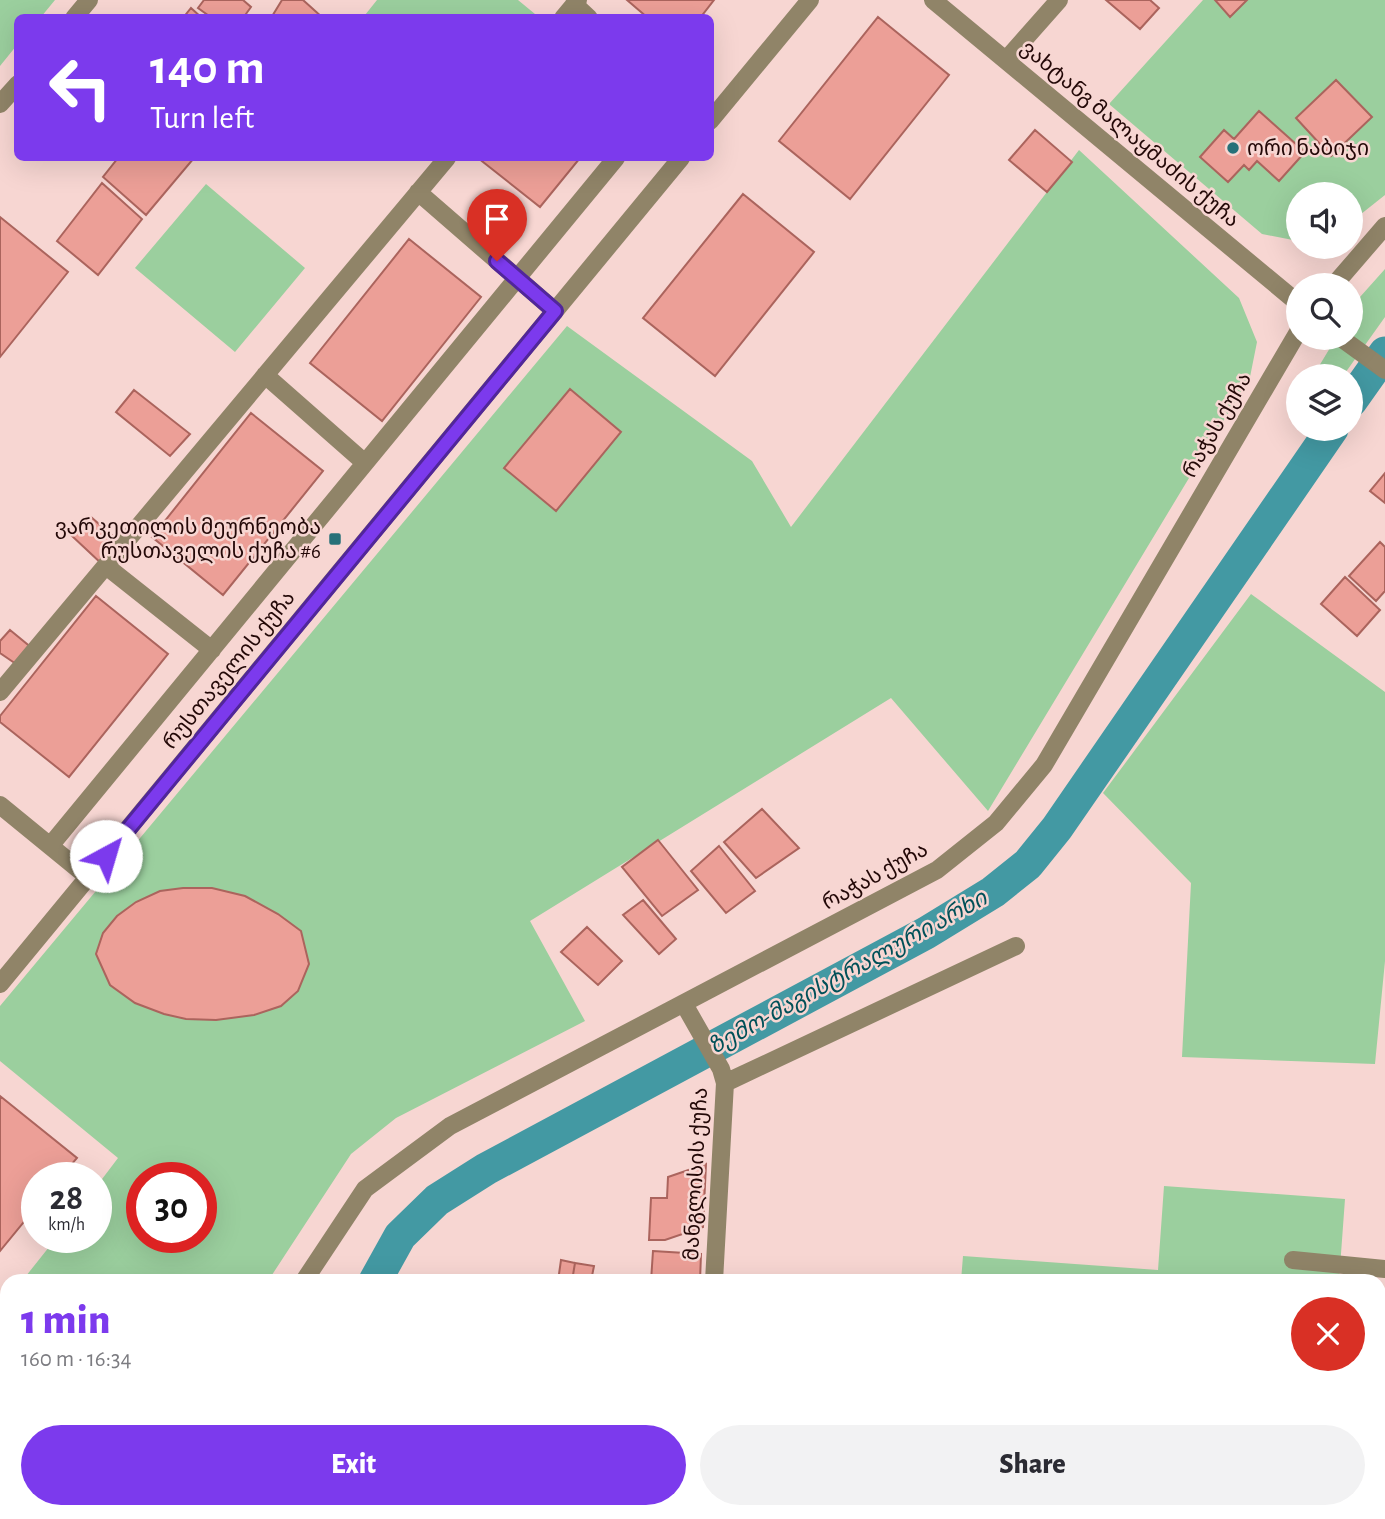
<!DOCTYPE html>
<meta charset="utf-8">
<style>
:root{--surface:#fff;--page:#f2f2f3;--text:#2b2b33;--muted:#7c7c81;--accent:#7c3aed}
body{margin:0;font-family:"Alegreya Sans","Noto Sans Georgian",sans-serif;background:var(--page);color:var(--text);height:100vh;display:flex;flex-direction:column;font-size:26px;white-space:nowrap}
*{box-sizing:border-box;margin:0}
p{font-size:23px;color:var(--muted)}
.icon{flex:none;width:38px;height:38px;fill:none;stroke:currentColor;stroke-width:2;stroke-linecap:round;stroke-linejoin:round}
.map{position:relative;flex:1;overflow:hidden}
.drawer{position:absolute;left:0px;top:1274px;width:1386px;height:245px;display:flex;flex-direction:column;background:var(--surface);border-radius:21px 21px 0 0;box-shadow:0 7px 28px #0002}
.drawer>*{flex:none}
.guide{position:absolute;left:14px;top:14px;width:700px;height:147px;border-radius:10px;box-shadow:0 7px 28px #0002;background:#7c3aed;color:#fff;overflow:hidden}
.fabs{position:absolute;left:1286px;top:182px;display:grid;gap:14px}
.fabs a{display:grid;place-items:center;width:77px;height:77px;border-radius:50%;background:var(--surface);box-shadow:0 7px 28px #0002;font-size:35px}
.speed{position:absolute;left:21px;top:1162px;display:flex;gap:14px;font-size:35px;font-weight:700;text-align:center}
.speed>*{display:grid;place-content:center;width:91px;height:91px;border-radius:50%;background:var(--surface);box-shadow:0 7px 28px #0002;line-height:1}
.speed small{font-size:18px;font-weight:400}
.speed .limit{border:10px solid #d22;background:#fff;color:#111}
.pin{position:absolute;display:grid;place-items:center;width:60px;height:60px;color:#fff;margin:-72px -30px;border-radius:50% 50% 50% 0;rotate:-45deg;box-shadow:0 0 7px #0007}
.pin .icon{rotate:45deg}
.me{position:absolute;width:77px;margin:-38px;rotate:39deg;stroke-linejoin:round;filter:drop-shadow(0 0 5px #0008)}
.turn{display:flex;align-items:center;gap:24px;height:147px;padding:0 21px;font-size:32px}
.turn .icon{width:91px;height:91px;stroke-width:2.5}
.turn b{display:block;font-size:49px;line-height:60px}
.round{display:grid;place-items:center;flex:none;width:74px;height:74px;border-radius:37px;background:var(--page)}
.headline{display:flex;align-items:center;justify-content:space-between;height:119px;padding:0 21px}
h1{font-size:42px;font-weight:800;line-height:52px;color:var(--accent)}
.primary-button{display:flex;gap:14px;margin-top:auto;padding:14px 21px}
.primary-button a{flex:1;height:80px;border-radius:42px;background:var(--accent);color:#fff;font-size:28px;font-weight:800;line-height:80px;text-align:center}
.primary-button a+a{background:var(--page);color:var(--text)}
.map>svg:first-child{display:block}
.green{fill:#9bcf9e;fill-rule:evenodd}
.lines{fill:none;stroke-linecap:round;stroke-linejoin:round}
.canal{stroke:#4399a3;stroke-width:33}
.building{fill:#ec9f97;stroke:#ab645d;stroke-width:2}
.minor{stroke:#908468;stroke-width:18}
.route-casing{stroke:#51269a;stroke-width:18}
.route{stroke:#7c3aed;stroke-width:12}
.poi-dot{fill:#277179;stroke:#f7d6d2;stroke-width:2.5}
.labels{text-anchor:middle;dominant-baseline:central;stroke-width:5;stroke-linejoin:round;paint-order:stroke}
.street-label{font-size:21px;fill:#230807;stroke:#f7d6d2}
.poi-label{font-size:21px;fill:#230807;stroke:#f7d6d2;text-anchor:start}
.water-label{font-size:23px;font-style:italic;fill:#005058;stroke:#f7d6d2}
</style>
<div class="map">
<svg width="1385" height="1519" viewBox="0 0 1385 1519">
<rect width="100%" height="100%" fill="#f7d6d2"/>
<path class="green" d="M0 0H55L41 17 18 18 17 45 0 66Z
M377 0H518L535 14 532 18 368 17 365 15Z
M1203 0H1385V195L1351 222V194H1298V241L1262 234 1109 104Z
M1079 150 1239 298 1257 342 1250 377 988 811 891 698 530 921 585 1021 396 1118 351 1154 268 1281H22L57 1237H96V1187L118 1158 0 1061V1006L567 326 752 461 791 527ZM142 1178H201V1237H142Z
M206 184 305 268 235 352 135 268Z
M1385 269V317L1343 376H1313L1336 338H1351V312L1360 297Z
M1251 594 1385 692V961L1375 1064 1182 1057 1191 883 1103 793Z
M1164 1186 1345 1199 1339 1281H961L963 1256 1158 1270Z
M7 1301V1512H113L110 1519H0V1310Z
M1159 1512H1322V1519H1158Z"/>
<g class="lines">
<path class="canal" d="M1351 401 1385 353
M375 1281 400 1236 437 1200 486 1169 926 933 993 892 1028 864 1057 828 1332 429
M243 1519 247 1512"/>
</g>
<path class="building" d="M204 0H243L251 7 243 18H212L198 8Z
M282 0H303L323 18H271Z
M627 0H714L700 18H648Z
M1106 0H1150L1159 8 1140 29Z
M1215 0H1247L1230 17Z
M191 8 202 18H183Z
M878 17 949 75 850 199 779 141Z
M1336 80 1372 117 1331 156 1296 118Z
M1259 111 1305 152 1279 181 1257 161 1249 170 1244 165 1228 182 1200 157 1224 130 1234 139Z
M1035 130 1072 162 1047 192 1009 160Z
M118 158H194L146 215 103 177Z
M478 158H580L540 207Z
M102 183 142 219 98 275 57 241Z
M743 194 814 252 715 376 643 318Z
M0 217 68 272 0 357Z
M409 239 481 297 382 421 310 363Z
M570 389 621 432 556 511 504 468Z
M134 390 190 434 170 456 116 412Z
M251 413 323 471 223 595 152 537Z
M1385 473V503L1370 491Z
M91 517 122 544 103 565 72 536Z
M1380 542 1385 547V591L1376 601 1349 576Z
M1345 577 1380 610 1357 636 1321 604Z
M96 596 168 654 69 777 0 722V716Z
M10 630 33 649 19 666 0 653V641Z
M762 809 799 848 756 878 724 842Z
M658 840 698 890 662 916 622 867Z
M719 846 755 891 726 913 691 871Z
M183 888H212L245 896 278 914 301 931 309 964 298 991 281 1006 254 1015 216 1020 186 1019 164 1014 135 1003 110 985 96 954 103 933 117 916 136 902 160 891Z
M643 900 676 939 659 954 623 915Z
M587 927 622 961 598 985 561 952Z
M0 1096 77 1158 60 1178H37V1206L0 1251Z
M706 1164 703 1227 665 1240H649L651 1198H667L668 1177Z
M653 1251 701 1254 700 1281H651Z
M561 1260 575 1263 572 1281H558Z
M575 1263 594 1266 591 1281H572Z
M403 1512H421L436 1519H400Z
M635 1512H676L675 1519H633Z"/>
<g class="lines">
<path class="minor" d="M933 0 1298 303
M574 4 589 18
M74 18 89 0
M563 18 578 0
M1006 60 1059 0
M0 104 18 84
M710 121 810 0
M418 192 555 311
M1334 285 1385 226
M1341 338 1385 370
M265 375 365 463
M106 566 212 650
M0 692 447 158
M0 805 88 877
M50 846 616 158
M0 984 681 158
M684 1004 721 1069 725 1083 714 1281
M725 1083 1016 946
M1293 1260 1385 1269
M304 1281 365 1189 450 1126 937 870 996 823 1044 765 1298 332
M0 1497 7 1503
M17 1512 26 1519
M171 1519 175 1512
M700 1519 701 1512"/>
</g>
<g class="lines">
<defs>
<path id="route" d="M106 856 555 311 497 261"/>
</defs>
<use href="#route" class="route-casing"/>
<use href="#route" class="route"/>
</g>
<g class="poi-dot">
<circle cx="1233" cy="148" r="7"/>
<rect x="328" y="532" width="14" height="14" rx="3.5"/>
</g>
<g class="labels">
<g class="street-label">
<text transform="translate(1130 134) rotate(40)">ვახტანგ მალაყმაძის ქუჩა</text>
<text transform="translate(1217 425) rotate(-60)">რაჭას ქუჩა</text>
<text transform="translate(229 670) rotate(-51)">რუსთაველის ქუჩა</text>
<text transform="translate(875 876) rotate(-29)">რაჭას ქუჩა</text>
<text transform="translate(696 1174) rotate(-87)">მანგლისის ქუჩა</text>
</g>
<g class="poi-label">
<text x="1247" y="148">ორი ნაბიჯი</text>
<text x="321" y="527" text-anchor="end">ვარკეთილის მეურნეობა<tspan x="321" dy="24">რუსთაველის ქუჩა #6</tspan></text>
</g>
<g class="water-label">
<text transform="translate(848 973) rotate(-29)">ზემო-მაგისტრალური არხი</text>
</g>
</g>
</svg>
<div class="fabs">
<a><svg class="icon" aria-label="sound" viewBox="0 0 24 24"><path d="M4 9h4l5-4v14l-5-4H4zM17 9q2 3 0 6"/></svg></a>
<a><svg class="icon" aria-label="search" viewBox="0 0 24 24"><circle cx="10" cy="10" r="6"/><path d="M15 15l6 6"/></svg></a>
<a><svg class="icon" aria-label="layers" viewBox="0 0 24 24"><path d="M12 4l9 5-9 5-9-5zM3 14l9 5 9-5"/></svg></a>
</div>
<div class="speed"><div>28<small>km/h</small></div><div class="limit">30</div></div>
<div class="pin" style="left:497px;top:261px;background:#d93025"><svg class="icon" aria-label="arrive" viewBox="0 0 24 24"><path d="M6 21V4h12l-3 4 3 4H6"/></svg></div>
<svg class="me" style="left:106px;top:856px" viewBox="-20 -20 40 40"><circle r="19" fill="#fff"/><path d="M0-13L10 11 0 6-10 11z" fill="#7c3aed"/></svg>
<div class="guide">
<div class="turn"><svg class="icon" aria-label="left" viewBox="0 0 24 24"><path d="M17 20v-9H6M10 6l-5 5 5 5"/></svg><div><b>140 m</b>Turn left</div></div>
</div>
<section class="drawer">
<div class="headline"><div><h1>1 min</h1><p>160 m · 16:34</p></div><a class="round" style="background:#d93025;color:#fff"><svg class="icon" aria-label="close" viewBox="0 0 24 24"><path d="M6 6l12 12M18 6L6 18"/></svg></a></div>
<div class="primary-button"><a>Exit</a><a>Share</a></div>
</section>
</div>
